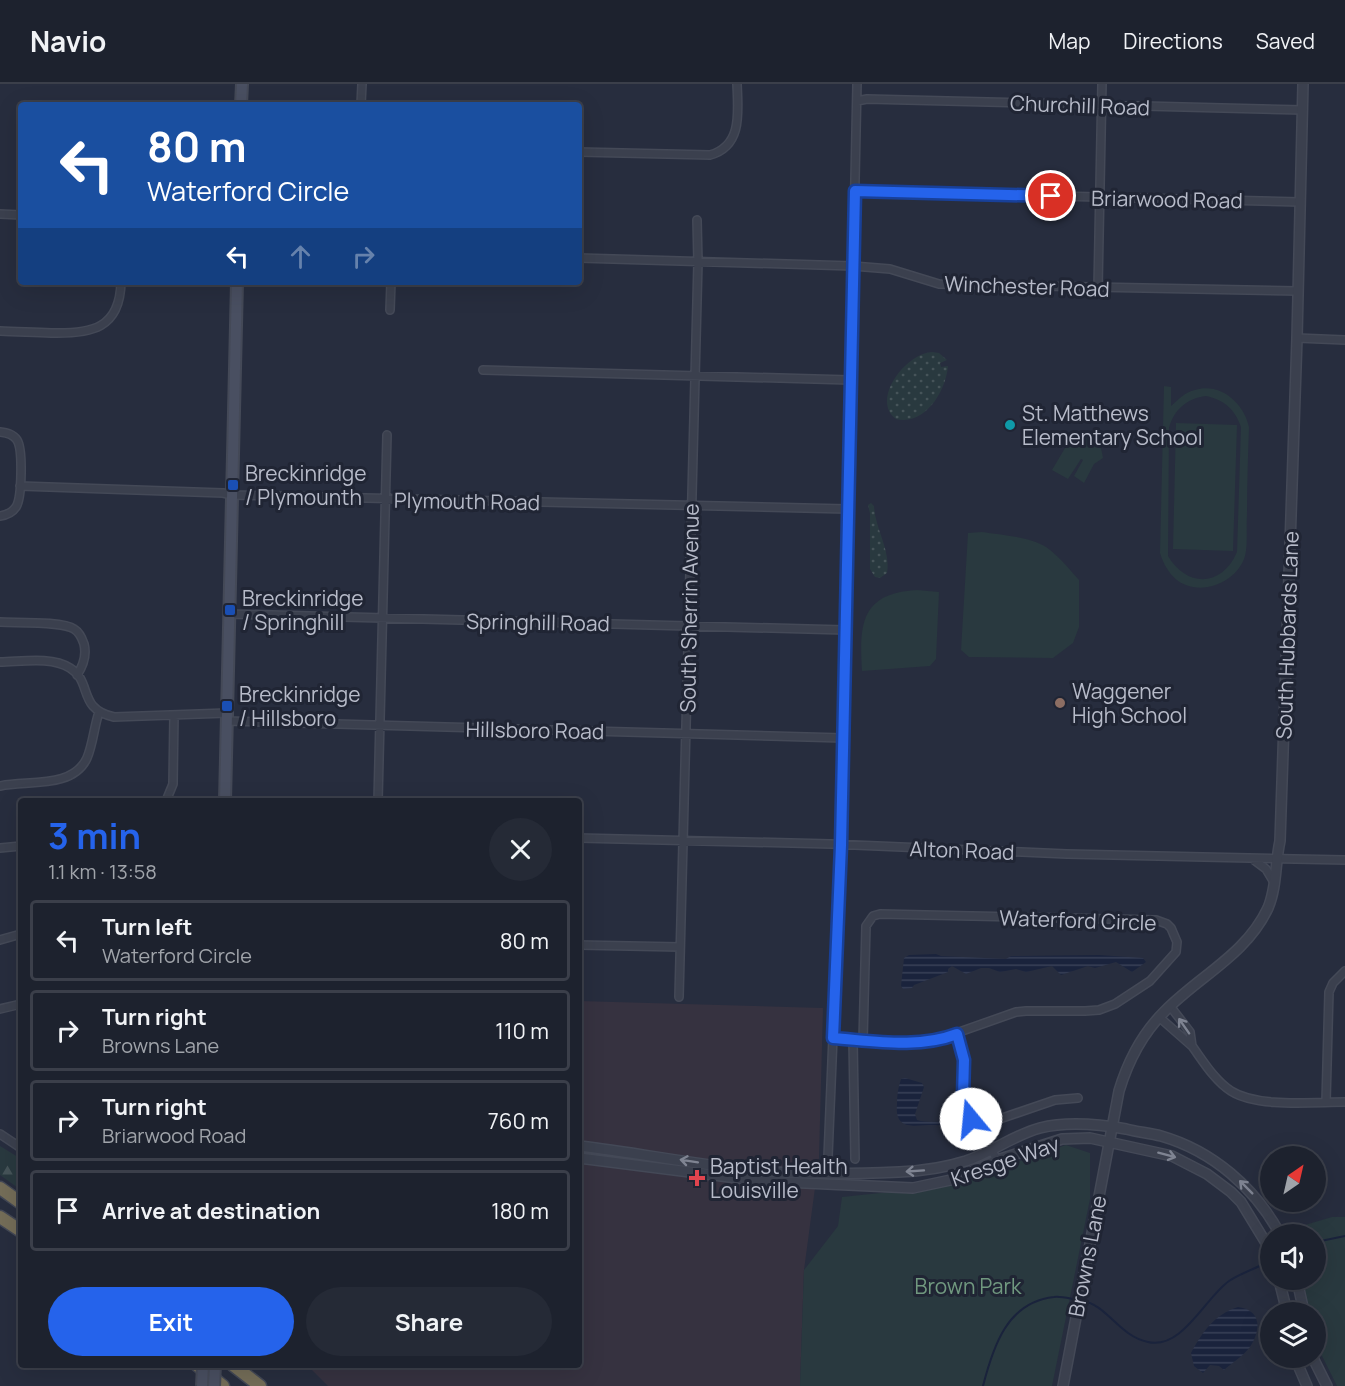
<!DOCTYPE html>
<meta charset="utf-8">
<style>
:root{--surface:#1d222e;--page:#252a36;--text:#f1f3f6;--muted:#a0a4aa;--line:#3b3f4a;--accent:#2563eb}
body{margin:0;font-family:Manrope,sans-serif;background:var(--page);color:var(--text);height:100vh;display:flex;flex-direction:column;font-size:22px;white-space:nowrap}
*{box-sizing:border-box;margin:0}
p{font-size:20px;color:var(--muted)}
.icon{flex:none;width:33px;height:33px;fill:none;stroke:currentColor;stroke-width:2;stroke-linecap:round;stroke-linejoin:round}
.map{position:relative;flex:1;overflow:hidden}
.panel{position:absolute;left:18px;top:714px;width:564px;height:570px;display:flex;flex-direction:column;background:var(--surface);border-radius:6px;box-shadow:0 6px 24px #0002,0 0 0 2px var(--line)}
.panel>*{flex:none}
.banner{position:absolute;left:18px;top:18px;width:564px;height:183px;border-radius:6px;box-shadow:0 6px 24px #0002,0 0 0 2px var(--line);background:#1a4fa0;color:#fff;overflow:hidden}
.needle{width:39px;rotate:34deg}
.controls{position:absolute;left:1260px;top:1062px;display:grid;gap:12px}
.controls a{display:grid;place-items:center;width:66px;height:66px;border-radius:50%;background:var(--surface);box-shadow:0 6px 24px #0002,0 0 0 2px var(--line);font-size:30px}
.pin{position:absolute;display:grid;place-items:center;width:51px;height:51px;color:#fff;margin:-26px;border:3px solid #fff;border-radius:50%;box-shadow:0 2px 6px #0007}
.me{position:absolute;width:66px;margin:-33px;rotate:343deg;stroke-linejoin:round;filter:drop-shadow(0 0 4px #0008)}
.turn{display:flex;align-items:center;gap:21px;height:126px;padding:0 30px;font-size:27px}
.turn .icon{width:78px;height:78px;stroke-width:2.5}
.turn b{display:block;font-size:42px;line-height:51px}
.lanes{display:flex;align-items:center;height:57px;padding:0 30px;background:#0003;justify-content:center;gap:30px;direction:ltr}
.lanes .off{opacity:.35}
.round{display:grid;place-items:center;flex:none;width:63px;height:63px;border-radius:32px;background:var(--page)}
.head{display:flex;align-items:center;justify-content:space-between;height:102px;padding:0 30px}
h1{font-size:36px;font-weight:700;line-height:45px;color:var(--accent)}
.button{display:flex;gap:12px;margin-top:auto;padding:12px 30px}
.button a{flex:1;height:69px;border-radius:36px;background:var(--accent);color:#fff;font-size:24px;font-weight:700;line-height:69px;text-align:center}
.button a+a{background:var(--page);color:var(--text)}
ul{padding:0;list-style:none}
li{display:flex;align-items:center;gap:18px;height:81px;margin:0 12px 9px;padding:0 18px;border:3px solid var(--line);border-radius:6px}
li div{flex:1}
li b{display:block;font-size:22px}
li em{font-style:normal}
header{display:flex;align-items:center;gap:36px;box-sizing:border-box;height:84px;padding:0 30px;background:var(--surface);border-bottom:2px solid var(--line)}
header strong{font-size:28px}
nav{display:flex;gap:33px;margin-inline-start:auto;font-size:21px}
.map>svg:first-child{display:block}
.medical{fill:#363240}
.grass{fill:url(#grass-dots)}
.forest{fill:url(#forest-firs)}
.park{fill:#29393f;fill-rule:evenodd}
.water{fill:url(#water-rules)}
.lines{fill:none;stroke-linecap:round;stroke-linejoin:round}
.stream{stroke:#1a233c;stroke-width:2}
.minor-casing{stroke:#444957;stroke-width:10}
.tertiary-casing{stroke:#444957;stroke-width:12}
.secondary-casing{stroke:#444957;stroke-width:14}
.motorway-casing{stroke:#434856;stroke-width:15}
.minor{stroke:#3b404e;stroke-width:7}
.tertiary{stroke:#3b404e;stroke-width:9}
.secondary{stroke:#494f61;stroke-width:10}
.motorway{stroke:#746d58;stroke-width:12}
.secondary-bridge-casing{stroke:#444957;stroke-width:14;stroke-linecap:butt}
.secondary-bridge{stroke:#494f61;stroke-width:10}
.oneway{stroke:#7f8492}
.route-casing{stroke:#184099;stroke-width:15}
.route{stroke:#2563eb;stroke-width:10}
.culture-dot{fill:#0f9aa8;stroke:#202534;stroke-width:2}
.transit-dot{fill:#1a4fb4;stroke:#202534;stroke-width:2}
.education-dot{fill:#8d6e63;stroke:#202534;stroke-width:2}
.health-dot{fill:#e0444e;stroke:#202534;stroke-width:2}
.labels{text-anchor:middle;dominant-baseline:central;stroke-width:6;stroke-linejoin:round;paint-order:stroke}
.street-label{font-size:21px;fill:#b7bbc9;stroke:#202534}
.poi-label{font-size:21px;fill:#b7bbc9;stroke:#202534;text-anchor:start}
.park-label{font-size:21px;fill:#70987f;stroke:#202534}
</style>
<header>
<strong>Navio</strong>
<nav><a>Map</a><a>Directions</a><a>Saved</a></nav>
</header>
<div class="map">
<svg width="1345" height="1302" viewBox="0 0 1345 1302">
<defs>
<pattern id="grass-dots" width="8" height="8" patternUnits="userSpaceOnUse" patternTransform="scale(1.5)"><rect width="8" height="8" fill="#29393f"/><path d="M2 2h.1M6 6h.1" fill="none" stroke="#465459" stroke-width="1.8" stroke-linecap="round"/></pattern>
<pattern id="forest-firs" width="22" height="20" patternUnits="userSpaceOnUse" patternTransform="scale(1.5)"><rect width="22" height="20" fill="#29393f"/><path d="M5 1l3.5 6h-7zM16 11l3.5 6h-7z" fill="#465459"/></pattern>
<pattern id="water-rules" width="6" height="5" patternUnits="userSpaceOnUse" patternTransform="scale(1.5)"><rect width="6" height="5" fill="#1a233c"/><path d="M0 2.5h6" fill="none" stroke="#394157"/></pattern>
</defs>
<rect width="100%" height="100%" fill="#272d3e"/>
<path class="medical" d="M579 917 823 924 819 1074 804 1186 800 1302H328L307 1281H579Z"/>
<path class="grass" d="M932 268 939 269 947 276 940 279 941 283 948 282C946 306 926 342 896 335 870 316 906 269 932 268Z
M871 419 874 422C875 445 891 466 887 489L880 494 875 493 870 485V429L868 421Z"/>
<path class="forest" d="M0 1062 21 1075V1106L0 1091Z"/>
<path class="park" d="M1164 302 1171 303V322C1178 316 1185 308 1195 306 1220 298 1244 319 1249 343 1248 372 1247 401 1247 431 1246 444 1248 460 1245 472 1239 493 1214 507 1193 503 1175 500 1165 485 1160 469ZM1206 312C1224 316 1235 325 1241 343L1237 468C1222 503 1187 504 1168 472L1169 344C1174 325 1188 314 1206 312Z
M1176 339 1237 341 1233 467 1173 465Z
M1082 347C1097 350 1101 360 1103 374L1094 380 1084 399 1074 392 1083 376 1081 375 1068 395 1052 386 1065 364 1069 363 1075 350Z
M982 448C1001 451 1031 453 1046 463 1059 472 1069 485 1079 496V543L1073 559 1053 574 969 573 961 566 968 449Z
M917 506 939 508 936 575 930 582 862 587C859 540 861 509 917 506Z
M1066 1061 1090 1069V1115L1052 1302H800L804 1186 838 1142 842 1113 957 1101 1008 1081Z
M1332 1133H1345V1302H1337L1320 1268 1316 1255V1228H1307L1306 1224 1302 1196H1316V1150H1289L1288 1146Z"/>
<path class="water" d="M936 870 941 872 1006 875 1011 872 1099 871 1143 874 1146 878 1132 888 1116 878 1095 884 1088 882 1061 891 1052 882 1026 888 1016 885 1000 888 989 884H981L966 890 952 882 948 885V888L914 901 912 904 903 905 901 902 904 874 909 871Z
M905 994 922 999 924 1003 915 1030 917 1036C937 1042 949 1030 967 1049L966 1053 953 1058 944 1042C923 1037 894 1053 897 1020 897 1011 898 1004 901 995Z
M1238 1223C1262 1226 1261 1246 1250 1263 1243 1272 1232 1279 1224 1286L1219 1282 1210 1281 1203 1289 1194 1282 1191 1269C1203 1247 1214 1231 1238 1223Z"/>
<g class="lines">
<path class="stream" d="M1316 1158 1345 1152
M1083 1217C1107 1221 1119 1252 1148 1258 1182 1266 1205 1214 1229 1197 1241 1189 1257 1184 1270 1177
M983 1302C993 1263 1007 1218 1054 1213 1061 1212 1071 1215 1078 1216"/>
<defs>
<path id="minor" d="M857 17 867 15 1303 26
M361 21 362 0
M579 68 710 71C743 62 738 27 737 0
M855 107 1300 118
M0 130 21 131
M579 174 853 182 890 185 939 200 1297 207
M1098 204 1102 0
M390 226 391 198
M0 247C17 248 34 248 51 249 91 250 120 245 121 198
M1297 254 1345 256
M483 286 850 296
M0 348C7 349 13 350 17 356 23 365 22 414 16 423 12 429 7 431 0 432
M20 402 223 409 232 411 847 425
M230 530 845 546
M0 538C16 539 63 537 74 545 79 548 82 554 84 560 87 572 83 582 77 591
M0 578C20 578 51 572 70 584 93 598 77 625 114 633L227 629
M226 637 843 654
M0 702C27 696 73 705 87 674 93 660 94 643 99 628
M166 717 173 700 174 631
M378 717 387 351
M579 754 831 760 1067 770 1345 776
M0 764 21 762
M1254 776 1266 785 1275 800
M0 856 21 850
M579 861 680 863
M679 913 698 178 697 136
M0 925 21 920
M1159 933 1192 962 1190 948 1170 922
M957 950 964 976 962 1005 965 1021 971 1035 979 1042 997 1076
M833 954 879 958H931L1016 928 1026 927H1085L1099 926 1115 920 1150 897 1176 868 1177 858 1171 844 1167 840 1156 836 880 830 873 832 866 842 863 956
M853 956 855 1075
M1192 962C1203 977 1215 997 1231 1007 1258 1024 1313 1018 1345 1018
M1326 1018 1329 908 1333 899 1345 887
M979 1042 1055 1016 1078 1014
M0 1050 21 1064
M831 1089 828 1073 841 761 857 0"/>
<path id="tertiary" d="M579 1062C640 1069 701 1082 763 1087 808 1091 854 1090 899 1088 922 1087 944 1084 966 1077 992 1068 1014 1051 1040 1044 1068 1037 1098 1040 1126 1045 1137 1048 1150 1049 1161 1052 1213 1067 1255 1104 1280 1150
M579 1074 761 1097 913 1104 960 1094 997 1076 1062 1055 1090 1054 1172 1072 1207 1090 1231 1108 1241 1118 1266 1159 1270 1172
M1279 1196 1287 1228
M1297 1196 1304 1228
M1295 1274 1307 1302
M1313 1274 1327 1302
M1063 1302 1119 1007C1128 977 1142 950 1164 928 1199 892 1246 871 1268 824 1277 803 1275 779 1280 757L1297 254 1303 0"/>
<path id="secondary" d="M241 21 242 0
M225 717 237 198"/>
<path id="motorway" d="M0 1104 21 1119
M0 1133 21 1147
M197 1281 223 1302
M233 1281 260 1302"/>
</defs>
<use href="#minor" class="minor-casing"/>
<use href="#tertiary" class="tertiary-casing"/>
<use href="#secondary" class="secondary-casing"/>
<use href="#motorway" class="motorway-casing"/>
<use href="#minor" class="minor"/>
<use href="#tertiary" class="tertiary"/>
<use href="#secondary" class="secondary"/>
<use href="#motorway" class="motorway"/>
<defs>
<path id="secondary-bridge" d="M202 1302 203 1281
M214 1302 215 1281"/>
</defs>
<use href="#secondary-bridge" class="secondary-bridge-casing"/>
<use href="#secondary-bridge" class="secondary-bridge"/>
</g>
<defs><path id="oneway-shaft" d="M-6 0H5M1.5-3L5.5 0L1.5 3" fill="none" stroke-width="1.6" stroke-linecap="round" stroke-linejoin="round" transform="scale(1.5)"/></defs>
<g class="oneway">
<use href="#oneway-shaft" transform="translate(1184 942) rotate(-125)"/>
<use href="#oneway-shaft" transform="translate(1167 1071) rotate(15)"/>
<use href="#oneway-shaft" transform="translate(689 1077) rotate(-171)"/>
<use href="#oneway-shaft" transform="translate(915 1087) rotate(176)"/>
<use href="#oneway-shaft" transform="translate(1246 1103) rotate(-135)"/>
</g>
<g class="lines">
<defs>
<path id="route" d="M971 1035 963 1012 964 976 957 950C918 965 874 957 833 954L841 761 855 107 1051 112"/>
</defs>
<use href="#route" class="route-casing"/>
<use href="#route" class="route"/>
</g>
<circle class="culture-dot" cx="1010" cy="341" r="6"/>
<g class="transit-dot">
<rect x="227" y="395" width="12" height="12" rx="3"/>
<rect x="224" y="520" width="12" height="12" rx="3"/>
<rect x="221" y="616" width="12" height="12" rx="3"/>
</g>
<circle class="education-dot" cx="1060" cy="619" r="6"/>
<path class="health-dot" d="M694 1085h6v6h6v6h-6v6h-6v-6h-6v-6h6z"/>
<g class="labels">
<g class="street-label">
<text transform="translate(1080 21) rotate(2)">Churchill Road</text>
<text transform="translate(1167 115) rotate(1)">Briarwood Road</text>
<text transform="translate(1027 202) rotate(2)">Winchester Road</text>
<text transform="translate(467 417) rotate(1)">Plymouth Road</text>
<text transform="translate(689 524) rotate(-89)">South Sherrin Avenue</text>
<text transform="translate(538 538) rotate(1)">Springhill Road</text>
<text transform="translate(1287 551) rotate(-88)">South Hubbards Lane</text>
<text transform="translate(535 646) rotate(1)">Hillsboro Road</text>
<text transform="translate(962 766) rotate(2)">Alton Road</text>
<text transform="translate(1078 836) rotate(2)">Waterford Circle</text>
<text transform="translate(1005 1077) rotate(-19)">Kresge Way</text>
<text transform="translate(1087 1172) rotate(-79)">Browns Lane</text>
</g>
<g class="poi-label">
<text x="1022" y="329">St. Matthews<tspan x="1022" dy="24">Elementary School</tspan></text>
<text x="245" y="389">Breckinridge<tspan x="245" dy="24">/ Plymounth</tspan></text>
<text x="242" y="514">Breckinridge<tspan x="242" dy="24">/ Springhill</tspan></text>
<text x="1072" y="607">Waggener<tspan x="1072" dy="24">High School</tspan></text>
<text x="239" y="610">Breckinridge<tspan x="239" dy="24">/ Hillsboro</tspan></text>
<text x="710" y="1082">Baptist Health<tspan x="710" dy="24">Louisville</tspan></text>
</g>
<g class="park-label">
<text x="968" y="1202">Brown Park</text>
</g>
</g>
</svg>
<div class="controls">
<a><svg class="needle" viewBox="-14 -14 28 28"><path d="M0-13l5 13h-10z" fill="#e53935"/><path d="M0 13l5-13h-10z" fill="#a0a4aa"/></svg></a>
<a><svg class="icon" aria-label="sound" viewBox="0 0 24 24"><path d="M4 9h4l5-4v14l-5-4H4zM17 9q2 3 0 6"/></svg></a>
<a><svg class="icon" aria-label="layers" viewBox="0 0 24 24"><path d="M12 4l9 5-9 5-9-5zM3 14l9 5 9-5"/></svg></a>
</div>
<div class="pin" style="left:1051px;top:112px;background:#d93025"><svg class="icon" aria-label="arrive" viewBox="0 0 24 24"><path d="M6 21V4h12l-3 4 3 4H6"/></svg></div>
<svg class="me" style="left:971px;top:1035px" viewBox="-20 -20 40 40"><circle r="19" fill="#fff"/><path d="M0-13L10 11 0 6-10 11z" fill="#2563eb"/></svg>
<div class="banner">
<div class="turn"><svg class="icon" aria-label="left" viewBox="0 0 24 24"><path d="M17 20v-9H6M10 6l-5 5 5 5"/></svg><div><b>80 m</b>Waterford Circle</div></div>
<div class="lanes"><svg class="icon" aria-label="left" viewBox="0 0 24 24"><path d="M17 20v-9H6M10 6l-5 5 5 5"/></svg><svg class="icon off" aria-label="ahead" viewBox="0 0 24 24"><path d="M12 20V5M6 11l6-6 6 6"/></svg><svg class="icon off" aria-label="right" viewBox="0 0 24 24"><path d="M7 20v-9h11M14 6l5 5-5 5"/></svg></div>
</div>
<section class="panel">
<div class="head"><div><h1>3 min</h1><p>1.1 km · 13:58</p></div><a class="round"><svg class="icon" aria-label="close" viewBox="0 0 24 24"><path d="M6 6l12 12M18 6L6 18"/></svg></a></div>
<ul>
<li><svg class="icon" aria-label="left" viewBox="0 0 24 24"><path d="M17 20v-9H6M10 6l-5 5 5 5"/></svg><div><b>Turn left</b><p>Waterford Circle</p></div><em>80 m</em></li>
<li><svg class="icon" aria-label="right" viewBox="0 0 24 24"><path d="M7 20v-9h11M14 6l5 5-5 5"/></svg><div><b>Turn right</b><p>Browns Lane</p></div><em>110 m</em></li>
<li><svg class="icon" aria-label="right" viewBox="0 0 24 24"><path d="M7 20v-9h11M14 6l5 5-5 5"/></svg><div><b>Turn right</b><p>Briarwood Road</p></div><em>760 m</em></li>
<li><svg class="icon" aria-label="arrive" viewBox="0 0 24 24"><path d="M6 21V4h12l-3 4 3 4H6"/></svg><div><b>Arrive at destination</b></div><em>180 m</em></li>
</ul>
<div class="button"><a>Exit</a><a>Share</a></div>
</section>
</div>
